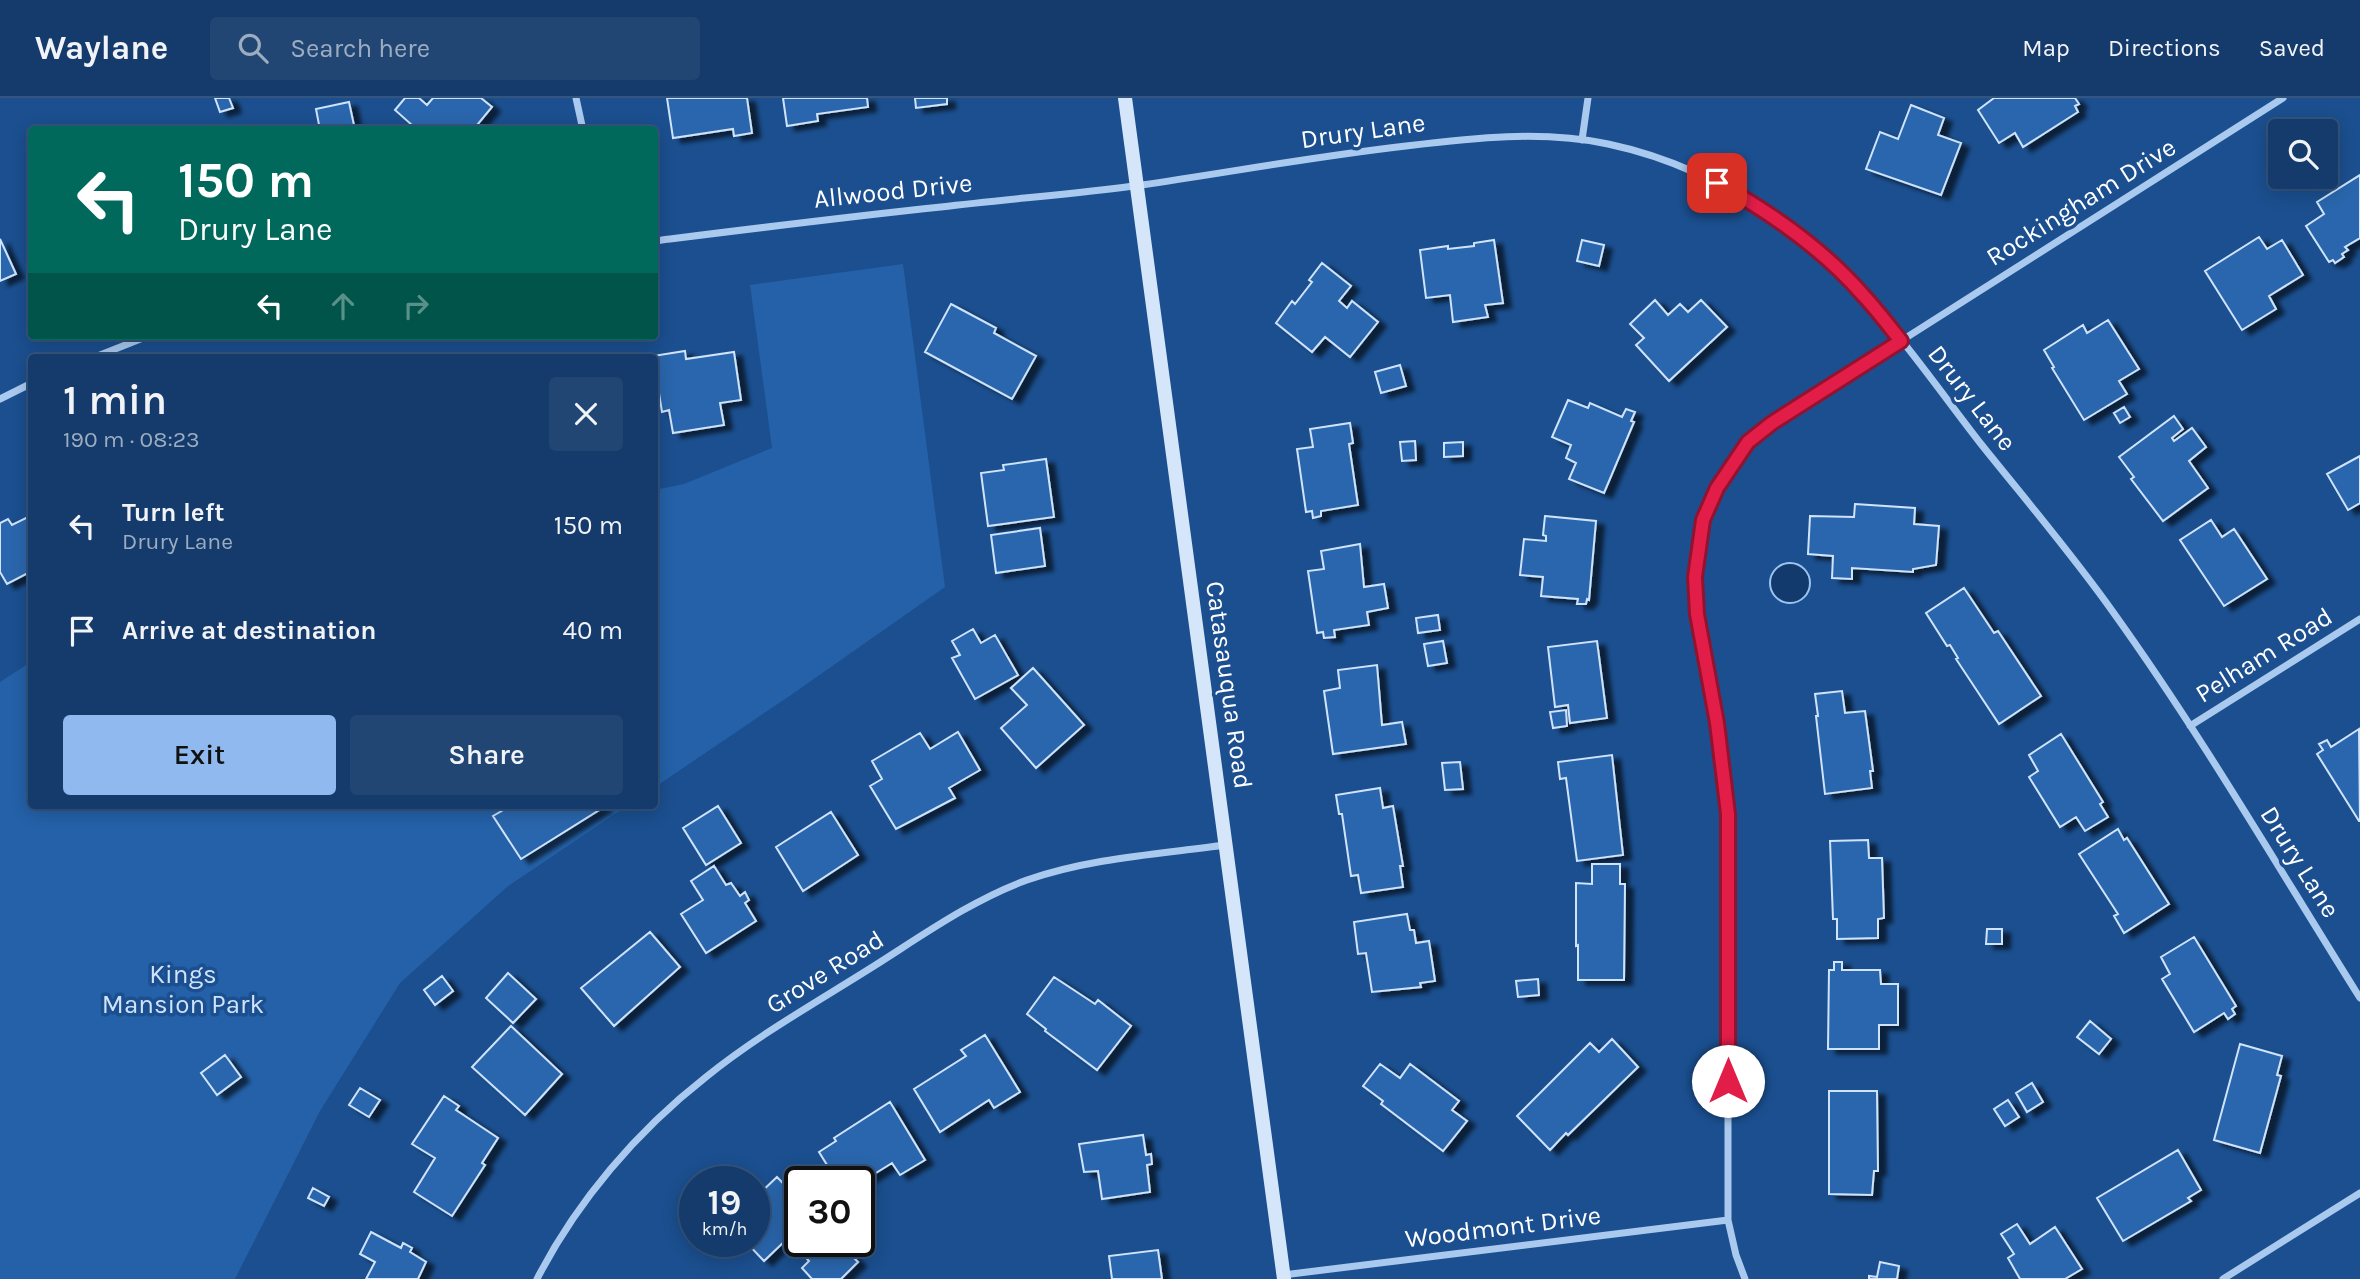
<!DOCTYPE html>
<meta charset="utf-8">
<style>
:root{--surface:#143b6b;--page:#214673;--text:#f1f3f6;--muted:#9dadc1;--line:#33557e;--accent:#90b9f0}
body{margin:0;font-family:Karla,sans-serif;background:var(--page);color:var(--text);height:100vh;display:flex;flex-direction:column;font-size:26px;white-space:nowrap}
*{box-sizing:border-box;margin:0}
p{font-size:23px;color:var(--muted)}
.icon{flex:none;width:38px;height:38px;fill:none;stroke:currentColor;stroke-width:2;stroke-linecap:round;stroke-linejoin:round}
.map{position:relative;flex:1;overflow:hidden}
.drawer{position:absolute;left:28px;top:256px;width:630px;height:455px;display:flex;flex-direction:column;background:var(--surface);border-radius:7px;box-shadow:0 4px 18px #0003,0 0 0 2px var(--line)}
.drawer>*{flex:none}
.guide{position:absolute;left:28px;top:28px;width:630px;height:214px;border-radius:7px;box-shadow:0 4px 18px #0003,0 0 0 2px var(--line);background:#00695c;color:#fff;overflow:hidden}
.controls{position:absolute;left:2268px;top:21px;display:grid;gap:14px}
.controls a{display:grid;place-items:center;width:70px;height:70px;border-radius:7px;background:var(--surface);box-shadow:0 4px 18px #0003,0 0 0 2px var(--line);font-size:35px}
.speed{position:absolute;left:679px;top:1068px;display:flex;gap:14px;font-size:35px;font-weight:700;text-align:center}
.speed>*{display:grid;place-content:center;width:91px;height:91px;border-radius:50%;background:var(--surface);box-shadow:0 4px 18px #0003,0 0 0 2px var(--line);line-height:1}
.speed small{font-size:18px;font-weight:400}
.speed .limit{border:4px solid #111;border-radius:10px;background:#fff;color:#111}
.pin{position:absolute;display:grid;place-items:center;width:60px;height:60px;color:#fff;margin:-30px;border-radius:14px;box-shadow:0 4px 10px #0006}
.me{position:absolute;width:77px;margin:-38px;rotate:0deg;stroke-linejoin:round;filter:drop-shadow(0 0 5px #0008)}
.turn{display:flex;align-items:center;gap:24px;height:147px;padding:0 35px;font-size:32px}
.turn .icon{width:91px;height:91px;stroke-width:2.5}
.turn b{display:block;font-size:49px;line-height:60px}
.lanes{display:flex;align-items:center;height:66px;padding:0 35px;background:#0003;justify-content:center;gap:35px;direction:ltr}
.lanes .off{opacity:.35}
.round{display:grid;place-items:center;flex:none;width:74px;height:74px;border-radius:7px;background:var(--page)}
.head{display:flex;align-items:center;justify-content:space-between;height:119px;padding:0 35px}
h1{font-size:42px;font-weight:600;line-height:52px}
.primary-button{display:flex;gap:14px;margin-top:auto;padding:14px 35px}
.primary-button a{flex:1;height:80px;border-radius:7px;background:var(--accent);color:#111;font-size:28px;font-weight:600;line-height:80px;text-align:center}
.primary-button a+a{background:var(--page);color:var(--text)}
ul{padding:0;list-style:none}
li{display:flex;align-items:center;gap:21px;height:105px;padding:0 35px}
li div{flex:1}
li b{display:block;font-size:26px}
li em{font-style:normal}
header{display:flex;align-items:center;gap:42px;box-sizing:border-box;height:98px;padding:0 35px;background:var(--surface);border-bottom:2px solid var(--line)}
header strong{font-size:33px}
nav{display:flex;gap:38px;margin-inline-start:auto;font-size:24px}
.search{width:490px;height:63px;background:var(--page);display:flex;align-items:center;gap:18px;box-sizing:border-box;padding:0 24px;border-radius:7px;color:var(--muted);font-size:26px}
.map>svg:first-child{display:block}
.green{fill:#2461a8}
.water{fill:#123a6d;stroke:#9cc4f0;stroke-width:2}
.building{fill:#2a66ad;stroke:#cfe3fa;stroke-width:2;filter:url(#shadow)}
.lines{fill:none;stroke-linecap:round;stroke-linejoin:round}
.street{stroke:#a9c9ee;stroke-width:7}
.secondary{stroke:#d6e6fa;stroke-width:14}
.route-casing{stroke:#92132f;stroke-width:18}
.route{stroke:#e11d48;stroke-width:12}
.labels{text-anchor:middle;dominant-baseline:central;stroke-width:7;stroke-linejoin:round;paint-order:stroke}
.street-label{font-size:26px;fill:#fff;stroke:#1b4f8f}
.park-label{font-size:26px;fill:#cfe3fa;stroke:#1b4f8f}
</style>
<header>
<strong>Waylane</strong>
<div class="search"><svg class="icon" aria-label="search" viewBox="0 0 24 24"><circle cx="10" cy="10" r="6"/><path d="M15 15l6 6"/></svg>Search here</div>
<nav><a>Map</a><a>Directions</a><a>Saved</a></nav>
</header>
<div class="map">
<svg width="2360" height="1181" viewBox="0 0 2360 1181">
<defs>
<filter id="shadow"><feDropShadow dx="8" dy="4.5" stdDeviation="2" flood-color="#0009"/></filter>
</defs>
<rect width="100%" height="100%" fill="#1b4f8f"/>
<path class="green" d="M903 166 945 489 791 597 655 689V392L684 386 772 350 750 187Z
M31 564 32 707H628L507 789 400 885 320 1013 235 1181H0V584Z"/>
<path class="water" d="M1770 485a20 20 0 1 1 40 0a20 20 0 1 1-40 0Z"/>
<path class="building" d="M215 0H229L233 10 220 14Z
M405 0H419L427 7 433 0H481L492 9 473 32H408L412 27 395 12Z
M667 0H747L752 35 734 38 733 31 673 40Z
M783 0H867L868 9 817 16 818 23 787 28Z
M915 0H947V6L916 10Z
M1994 0H2075L2079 6 2075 8 2078 14 2023 49 2015 35 1999 45 1978 12Z
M349 4 355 32H320L316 11Z
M1911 7 1944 20 1938 37 1961 45 1941 97 1866 71 1880 34 1898 41Z
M2360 77V140L2345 149 2348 152 2342 156 2344 159 2335 165 2333 162 2329 164 2306 128 2324 116 2317 104Z
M2259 139 2267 151 2282 142 2303 177 2269 198 2276 211 2242 232 2205 173Z
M0 141 16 176 0 183Z
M1494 142 1503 205 1485 207 1488 219 1453 224 1450 197 1426 200 1420 152 1448 148V151L1474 148V145Z
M1582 142 1604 147 1599 168 1577 163Z
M1322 165 1351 188 1339 203 1347 210 1352 203 1378 224 1350 259 1325 239 1312 254 1276 225 1292 203 1295 206 1312 184 1309 182Z
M1655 202 1668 217 1680 206 1688 214 1701 202 1727 229 1669 283 1636 247 1644 240 1630 226Z
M951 206 996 230 994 235 1036 258 1012 301 925 254Z
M2108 222 2139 271 2119 283 2127 296 2084 322 2052 270 2054 269 2044 252 2083 227 2087 235Z
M685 253 686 261 734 254 741 302 720 305 724 327 673 335 669 312 662 314 653 258Z
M1400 267 1406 288 1381 295 1375 274Z
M1568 302 1588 310 1590 305 1622 319 1626 311 1635 314 1631 323 1634 324 1604 395 1569 381 1576 365 1566 360 1571 347 1552 339Z
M2124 309 2130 319 2120 325 2114 315Z
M2174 318 2183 331 2172 340 2174 343 2192 330 2206 349 2189 363 2208 390 2163 423 2131 381 2134 379 2119 359Z
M1350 325 1353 345 1349 346 1358 407 1321 413V418L1313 420 1312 413 1306 414 1297 351 1313 349 1310 331Z
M1415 343 1416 362 1402 363 1400 344Z
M1463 344V358L1444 359V345Z
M2360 358V405L2348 412 2327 376Z
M1046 361 1054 419 988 428 981 375 1004 372 1003 367Z
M1855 406 1915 410 1914 426 1939 428 1936 467 1913 471V474L1852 470V481L1832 480 1833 458 1808 456 1810 418 1854 419Z
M32 417V473L7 486 0 474V425L8 421 12 427Z
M1545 418 1596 423 1589 502 1587 501 1586 506H1577L1578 501 1541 498 1543 479 1520 477 1524 441 1546 443V438L1543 437Z
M2211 422 2222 439 2234 431 2267 481 2224 508 2180 442Z
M1040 430 1045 468 996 475 991 437Z
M1360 446 1364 489 1384 486 1388 510 1367 514 1369 527 1334 532 1335 539 1324 540 1323 534 1317 535 1308 473 1324 471 1321 453Z
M1964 490 1994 535 1998 533 2041 598 1999 626 1956 561 1958 560 1950 547 1947 548 1926 515Z
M1438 517 1440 532 1418 535 1416 520Z
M973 531 981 545 995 537 1018 577 975 601 952 560 960 557 952 543Z
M1443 543 1447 565 1428 568 1424 546Z
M1597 543 1607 620 1570 625 1568 607 1555 609 1548 549Z
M1377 567 1382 627 1402 624 1406 646 1333 656 1324 593 1340 590 1338 572Z
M1033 570 1084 627 1036 670 1001 630 1027 607 1011 590Z
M1842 593 1845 615 1865 613 1873 673H1870L1872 690 1825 696 1816 618H1818L1815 596Z
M1566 612 1567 628 1553 630 1550 614Z
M2359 631 2360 723H2359L2317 656 2323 652 2319 646 2327 642 2331 649Z
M958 634 980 672 949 690 955 700 896 731 870 688 882 681 872 663 920 635 930 651Z
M2061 636 2103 704 2100 706 2108 719 2085 733 2076 719 2060 729 2029 679 2038 673 2029 657Z
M1612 657 1623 757 1577 763 1566 680 1560 681 1558 664Z
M1460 664 1463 691 1445 692 1442 665Z
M1380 690 1383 710 1393 708 1403 768H1400L1403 789 1361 795 1358 777 1351 778 1342 716H1339L1336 697Z
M512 707H602L604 709 521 761 493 718Z
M718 708 741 745 706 767 683 730Z
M831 714 858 757 803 793 776 749Z
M2118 731 2124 742 2127 740 2169 806 2124 835 2114 818 2118 816 2079 756Z
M1868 742 1869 760H1882L1884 820 1878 821V840L1837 841V821H1833L1830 743Z
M1592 766H1620V786H1625L1624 882H1578V847L1576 848V785L1592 786Z
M714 768 726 787 731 785 740 798 745 794 749 802 745 805 756 823 706 855 681 816 703 802 691 783Z
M1407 816 1410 832H1414L1416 845 1429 843 1435 883 1420 885 1421 889 1372 894 1366 855 1358 856 1354 824Z
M1987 831H2002V846H1986Z
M650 834 680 869 614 928 581 890Z
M2194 839 2236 908 2232 911 2235 916 2228 921 2224 915 2194 934 2162 881 2170 876 2161 859Z
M1834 864H1842V872H1880L1881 886H1898V927H1879V951H1828L1829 872H1834Z
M508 875 536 901 513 925 486 900Z
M442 878 453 893 435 907 424 892Z
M1054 879 1095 906 1098 902 1131 928 1097 972 1045 933 1046 931 1027 916Z
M1538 881 1539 897 1518 899 1516 883Z
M2090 923 2111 941 2099 956 2077 939Z
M511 928 562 976 525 1017 472 969Z
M985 937 1020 994 994 1010 989 1002 940 1034 914 991 966 958 961 952Z
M1612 941 1638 969 1568 1037 1566 1035 1550 1052 1517 1018 1590 945 1599 954Z
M2240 946 2282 958 2277 977 2281 978 2260 1055 2214 1042Z
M225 957 241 979 217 997 201 975Z
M1380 966 1400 980 1410 966 1459 1003 1452 1012 1467 1023 1443 1053 1381 1006 1383 1003 1363 988Z
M2032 985 2043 1004 2027 1014 2016 995Z
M360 990 380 1002 369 1019 349 1007Z
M1829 993H1877L1878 1073H1874L1872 1097 1829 1096Z
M444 998 459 1008 456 1012 498 1040 482 1065 485 1067 452 1118 414 1094 435 1060 412 1046Z
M2008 1002 2019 1019 2005 1028 1994 1011Z
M890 1004 925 1062 900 1077 892 1065 863 1083 867 1090 859 1095V1083H837L819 1054 836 1043 834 1040Z
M1143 1037 1146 1057 1151 1056 1152 1066 1147 1067 1150 1094 1102 1101 1098 1073 1084 1074 1079 1046Z
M2178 1052 2201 1092 2188 1100 2191 1103 2123 1143 2097 1100Z
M777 1079 800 1103V1143H837L858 1164 841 1181H812L802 1170 809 1163 788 1140 764 1163 745 1143H754V1095L758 1097Z
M313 1090 329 1099 324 1108 308 1100Z
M2017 1126 2030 1146 2055 1129 2082 1171 2065 1181H2020L2008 1160 2014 1156 2001 1136Z
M371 1134 401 1150 403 1145 412 1150 410 1154 426 1164 418 1181H366L375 1164 360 1156Z
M1158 1152 1162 1181H1112L1109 1158Z
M1880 1164 1899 1168 1897 1181H1869V1178L1877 1179Z"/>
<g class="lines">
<path class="street" d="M576 0 583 32
M1582 42 1588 0
M654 143C750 131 845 119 941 109 1008 101 1075 96 1142 87 1230 74 1318 58 1406 48 1472 40 1542 32 1608 46 1689 63 1761 104 1823 158 1885 212 1931 282 1981 346 2025 401 2072 456 2113 514 2202 638 2279 771 2360 900
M95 259 148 238
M0 301 32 285
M2190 628 2360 521
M1283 1177 1728 1122
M537 1181C577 1103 637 1033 706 979 758 937 817 904 874 868 923 837 972 802 1027 782 1090 760 1160 756 1225 747
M1745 1181 1736 1157 1728 1122V716L1717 625 1697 516 1695 479 1703 422 1717 390 1748 344 1772 325 2283 0
M2223 1181 2360 1095"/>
<path class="secondary" d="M1125 0 1284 1181"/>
</g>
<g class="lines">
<defs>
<path id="route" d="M1717 85C1770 114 1823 151 1863 197 1877 212 1889 228 1901 243L1772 325 1748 344 1717 390 1703 422 1695 479 1697 516 1717 625 1728 716V983"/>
</defs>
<use href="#route" class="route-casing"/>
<use href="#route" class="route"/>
</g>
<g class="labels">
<g class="street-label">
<text transform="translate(1363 33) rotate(-8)">Drury Lane</text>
<text transform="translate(893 93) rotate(-6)">Allwood Drive</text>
<text transform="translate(2081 104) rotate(-32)">Rockingham Drive</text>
<text transform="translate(1972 300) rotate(52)">Drury Lane</text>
<text transform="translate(2264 557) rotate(-32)">Pelham Road</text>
<text transform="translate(1229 587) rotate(82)">Catasauqua Road</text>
<text transform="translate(2300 764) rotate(58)">Drury Lane</text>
<text transform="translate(825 874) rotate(-32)">Grove Road</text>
<text transform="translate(1503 1129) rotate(-7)">Woodmont Drive</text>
</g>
<g class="park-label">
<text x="183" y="876">Kings<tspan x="183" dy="30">Mansion Park</tspan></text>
</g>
</g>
</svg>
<div class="controls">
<a><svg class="icon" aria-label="search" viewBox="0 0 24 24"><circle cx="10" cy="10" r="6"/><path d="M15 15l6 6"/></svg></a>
</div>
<div class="speed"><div>19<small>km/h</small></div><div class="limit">30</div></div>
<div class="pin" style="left:1717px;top:85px;background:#d93025"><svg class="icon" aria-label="arrive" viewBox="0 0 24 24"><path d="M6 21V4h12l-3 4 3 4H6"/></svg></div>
<svg class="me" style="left:1728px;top:983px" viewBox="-20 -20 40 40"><circle r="19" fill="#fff"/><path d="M0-13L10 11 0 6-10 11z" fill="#e11d48"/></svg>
<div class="guide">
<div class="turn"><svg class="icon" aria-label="left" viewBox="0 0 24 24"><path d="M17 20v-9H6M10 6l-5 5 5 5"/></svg><div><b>150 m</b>Drury Lane</div></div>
<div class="lanes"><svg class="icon" aria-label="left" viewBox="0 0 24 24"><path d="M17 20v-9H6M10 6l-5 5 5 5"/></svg><svg class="icon off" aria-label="ahead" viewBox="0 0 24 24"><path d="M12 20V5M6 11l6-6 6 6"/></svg><svg class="icon off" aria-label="right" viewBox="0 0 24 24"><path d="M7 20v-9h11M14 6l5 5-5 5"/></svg></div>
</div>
<section class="drawer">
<div class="head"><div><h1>1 min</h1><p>190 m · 08:23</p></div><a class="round"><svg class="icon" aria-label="close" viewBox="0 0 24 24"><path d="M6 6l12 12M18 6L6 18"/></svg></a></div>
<ul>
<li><svg class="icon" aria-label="left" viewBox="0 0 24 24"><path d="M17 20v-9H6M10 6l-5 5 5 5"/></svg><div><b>Turn left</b><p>Drury Lane</p></div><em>150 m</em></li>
<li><svg class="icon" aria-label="arrive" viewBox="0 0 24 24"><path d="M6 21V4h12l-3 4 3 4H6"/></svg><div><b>Arrive at destination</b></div><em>40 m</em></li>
</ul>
<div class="primary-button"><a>Exit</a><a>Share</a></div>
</section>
</div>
